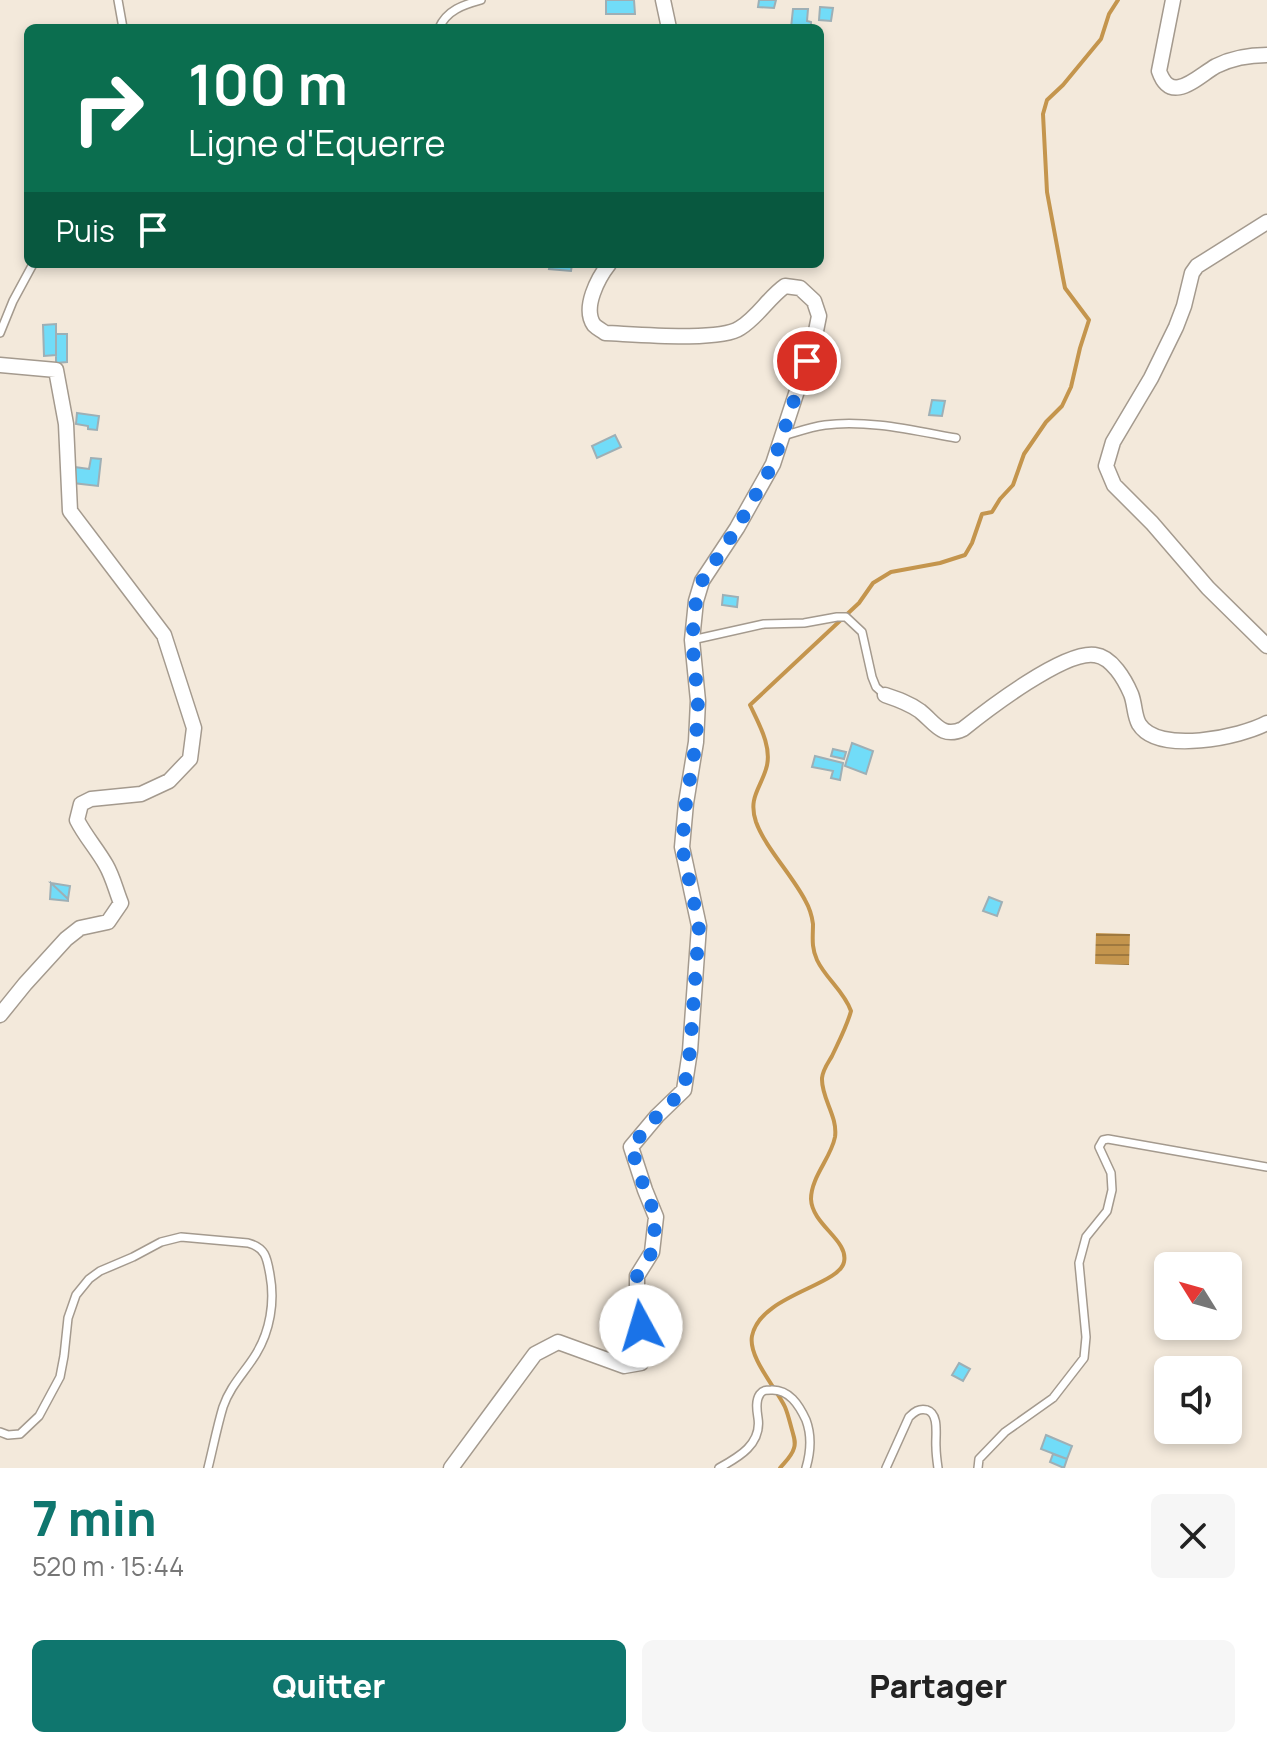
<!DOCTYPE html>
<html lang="fr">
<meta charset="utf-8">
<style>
:root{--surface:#fff;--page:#f6f6f6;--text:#222;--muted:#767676;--accent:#0f766e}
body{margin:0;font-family:Manrope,sans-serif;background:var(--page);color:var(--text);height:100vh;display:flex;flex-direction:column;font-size:30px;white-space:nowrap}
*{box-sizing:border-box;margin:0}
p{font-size:26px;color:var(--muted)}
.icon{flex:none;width:44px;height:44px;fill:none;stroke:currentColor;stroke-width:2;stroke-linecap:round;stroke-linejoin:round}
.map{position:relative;height:1468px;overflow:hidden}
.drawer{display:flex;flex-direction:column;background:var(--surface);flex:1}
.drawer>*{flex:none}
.hud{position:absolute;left:24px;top:24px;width:800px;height:244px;border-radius:12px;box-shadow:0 4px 12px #0003;background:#0b6e4f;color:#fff;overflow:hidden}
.needle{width:52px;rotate:307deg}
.tools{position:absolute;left:1154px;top:1252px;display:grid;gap:16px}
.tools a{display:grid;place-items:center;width:88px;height:88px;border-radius:12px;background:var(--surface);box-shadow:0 4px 12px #0003;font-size:40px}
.pin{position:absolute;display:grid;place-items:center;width:68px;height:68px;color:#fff;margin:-34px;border:4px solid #fff;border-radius:50%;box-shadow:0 2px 8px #0007}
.me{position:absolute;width:88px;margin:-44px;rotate:354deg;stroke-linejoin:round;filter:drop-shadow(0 0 6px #0008)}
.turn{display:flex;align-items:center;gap:28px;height:168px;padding:0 32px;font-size:36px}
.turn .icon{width:104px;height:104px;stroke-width:2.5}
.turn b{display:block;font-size:56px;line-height:68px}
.then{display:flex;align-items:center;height:76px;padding:0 32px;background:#0003;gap:16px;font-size:30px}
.round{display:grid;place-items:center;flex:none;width:84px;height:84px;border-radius:12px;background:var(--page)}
.head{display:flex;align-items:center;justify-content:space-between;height:136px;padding:0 32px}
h1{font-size:48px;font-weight:800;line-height:60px;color:var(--accent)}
.primary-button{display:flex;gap:16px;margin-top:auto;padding:16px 32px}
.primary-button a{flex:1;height:92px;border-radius:12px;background:var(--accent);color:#fff;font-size:32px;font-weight:800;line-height:92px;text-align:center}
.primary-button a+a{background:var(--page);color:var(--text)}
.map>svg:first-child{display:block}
.water{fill:url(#water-rules)}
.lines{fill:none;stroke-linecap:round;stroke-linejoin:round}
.stream{stroke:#c4954d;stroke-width:4}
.building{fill:#71dcf8;stroke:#9eafb5;stroke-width:2}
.service-casing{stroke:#a49a8e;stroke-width:10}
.minor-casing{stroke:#a49a8e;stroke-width:17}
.service{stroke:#fff;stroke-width:7}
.minor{stroke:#fff;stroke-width:14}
.route{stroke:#1a73e8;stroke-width:14;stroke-dasharray:0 25.2}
</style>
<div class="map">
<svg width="1267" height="1468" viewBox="0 0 1267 1468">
<defs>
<pattern id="water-rules" width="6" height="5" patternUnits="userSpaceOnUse" patternTransform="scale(2)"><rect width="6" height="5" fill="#c4954d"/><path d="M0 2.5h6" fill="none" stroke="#9f793f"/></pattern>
</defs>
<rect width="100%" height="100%" fill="#f3e9db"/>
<path class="water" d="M1096 933 1130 934 1129 965 1095 964Z"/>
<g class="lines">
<path class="stream" d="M780 1468C785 1462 792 1456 794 1448 796 1442 794 1437 792 1430 790 1423 788 1414 785 1407 776 1388 748 1357 752 1336 760 1295 839 1286 844 1262 849 1240 812 1225 811 1199 811 1177 831 1158 835 1137 838 1116 821 1098 822 1078 823 1069 828 1063 832 1056 839 1041 847 1026 851 1011 844 991 826 979 817 960 811 947 813 937 813 924 812 916 809 907 805 900 792 875 765 847 756 822 748 798 760 789 766 769 773 748 759 724 750 705L859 603 873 583 891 572 940 563 965 555 972 543 982 514 992 512 1000 499 1013 485 1024 454 1046 422 1062 406 1071 387 1080 348 1089 320 1065 288 1063 278 1047 192 1043 114 1047 100 1063 85 1101 39 1109 14 1118 0"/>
</g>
<path class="building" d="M606 0H634L635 14H606Z
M759 0H776L774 8 758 7Z
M820 7 833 8 831 21 819 20Z
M793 9H808L807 21 811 22V28H791Z
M550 264H584V266L572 265 571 271 549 269Z
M56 324V355L44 356 43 325Z
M56 334H67V362L56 363Z
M932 400 945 401 942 416 929 415Z
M77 413 99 416 97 430 88 429V426L76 424Z
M615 435 621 447 597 458 592 446Z
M91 458 101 459 98 486 73 483 74 467 89 469Z
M723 595 738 597 737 607 722 605Z
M852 743 873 751 866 774 845 766Z
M833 749 846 752 844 759 831 756Z
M815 756 843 763 840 780 831 778 833 771 812 767Z
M51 883 70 886 68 899Z
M51 883 68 899V901L50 899Z
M989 897 1002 902 997 916 983 911Z
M959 1363 970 1369 963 1381 952 1375Z
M1046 1435 1072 1446 1067 1459 1041 1449Z
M1053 1454 1067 1459 1064 1468 1050 1462Z"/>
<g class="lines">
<defs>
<path id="service" d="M118 0 123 28
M439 28C447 10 463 5 481 0
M0 333 13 301 33 264
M783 436C797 432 810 427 825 425 866 419 916 431 956 438
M692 640 764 624 804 623 837 617H846L862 632 872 677 876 687 885 695
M0 1432 8 1435 20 1434 39 1416 60 1377 64 1356 68 1318 76 1295 89 1279 100 1271 133 1257 161 1242 181 1237 248 1243C266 1248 267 1258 270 1275 275 1302 270 1331 256 1354 245 1372 230 1386 223 1407 217 1427 213 1448 208 1468
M719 1468C739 1457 762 1444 758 1418 757 1411 755 1401 760 1394 763 1390 766 1390 771 1390 789 1389 799 1405 806 1420 812 1436 811 1451 806 1468
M886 1468 909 1417C914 1412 919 1408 927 1410 940 1414 935 1437 936 1447 936 1454 937 1461 938 1468
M978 1468 979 1459 1005 1432 1053 1398 1084 1358 1086 1337 1079 1263 1086 1237 1107 1211 1112 1190 1111 1173 1099 1147 1103 1140 1108 1139 1267 1167"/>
<path id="minor" d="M663 0 669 28
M1173 0 1159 71C1171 106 1198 76 1216 66 1232 58 1249 55 1267 55
M1267 222 1197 266 1192 273 1184 306 1176 327 1151 378 1113 442 1106 466 1114 485 1152 523 1208 588 1267 646
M0 365 56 370 66 424 70 511 164 635 194 728 190 759 169 781 141 794 91 799 81 804 77 820C85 836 97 849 106 865 113 877 116 891 121 903L108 922 80 928 66 939 25 984 0 1015
M885 695C897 699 909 703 920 711 935 723 942 739 963 729 988 709 1065 650 1095 655 1112 657 1125 680 1131 694 1135 704 1134 715 1139 724 1158 755 1241 737 1267 723
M451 1468 535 1354 558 1342 624 1366 641 1363 646 1350 637 1302V1276L652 1252 656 1217 645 1190 631 1147 657 1116 684 1090 690 1051 699 926 682 847 686 803 696 742 698 701 692 640 696 601 702 581 737 528 773 464 815 336 819 316 814 301 800 288 785 286C768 298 758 317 740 328 720 342 633 334 605 333 601 330 597 328 594 325 582 308 598 278 609 264"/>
</defs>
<use href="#service" class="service-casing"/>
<use href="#minor" class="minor-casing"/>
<use href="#service" class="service"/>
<use href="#minor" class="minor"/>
</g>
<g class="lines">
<path class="route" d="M641 1326 637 1302V1276L652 1252 656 1217 645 1190 631 1147 657 1116 684 1090 690 1051 699 926 682 847 686 803 696 742 698 701 692 640 696 601 702 581 737 528 773 464 807 361"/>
</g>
</svg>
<div class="tools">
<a><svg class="needle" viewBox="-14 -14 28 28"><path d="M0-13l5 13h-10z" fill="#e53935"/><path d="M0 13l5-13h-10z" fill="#767676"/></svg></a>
<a><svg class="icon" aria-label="sound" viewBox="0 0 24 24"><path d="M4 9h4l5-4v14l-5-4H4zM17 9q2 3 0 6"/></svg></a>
</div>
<div class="pin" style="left:807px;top:361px;background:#d93025"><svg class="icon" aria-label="arrive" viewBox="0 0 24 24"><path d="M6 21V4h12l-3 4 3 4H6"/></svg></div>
<svg class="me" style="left:641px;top:1326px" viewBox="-20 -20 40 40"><circle r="19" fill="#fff"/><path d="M0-13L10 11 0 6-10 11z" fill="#1a73e8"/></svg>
<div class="hud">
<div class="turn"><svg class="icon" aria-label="right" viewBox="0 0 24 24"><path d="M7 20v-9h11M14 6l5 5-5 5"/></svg><div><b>100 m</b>Ligne d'Equerre</div></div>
<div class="then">Puis<svg class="icon" aria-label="arrive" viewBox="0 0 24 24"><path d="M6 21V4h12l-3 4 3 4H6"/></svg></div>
</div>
</div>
<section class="drawer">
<div class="head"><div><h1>7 min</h1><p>520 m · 15:44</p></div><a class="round"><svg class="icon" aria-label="close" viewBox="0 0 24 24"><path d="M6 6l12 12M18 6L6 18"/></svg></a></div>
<div class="primary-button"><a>Quitter</a><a>Partager</a></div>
</section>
